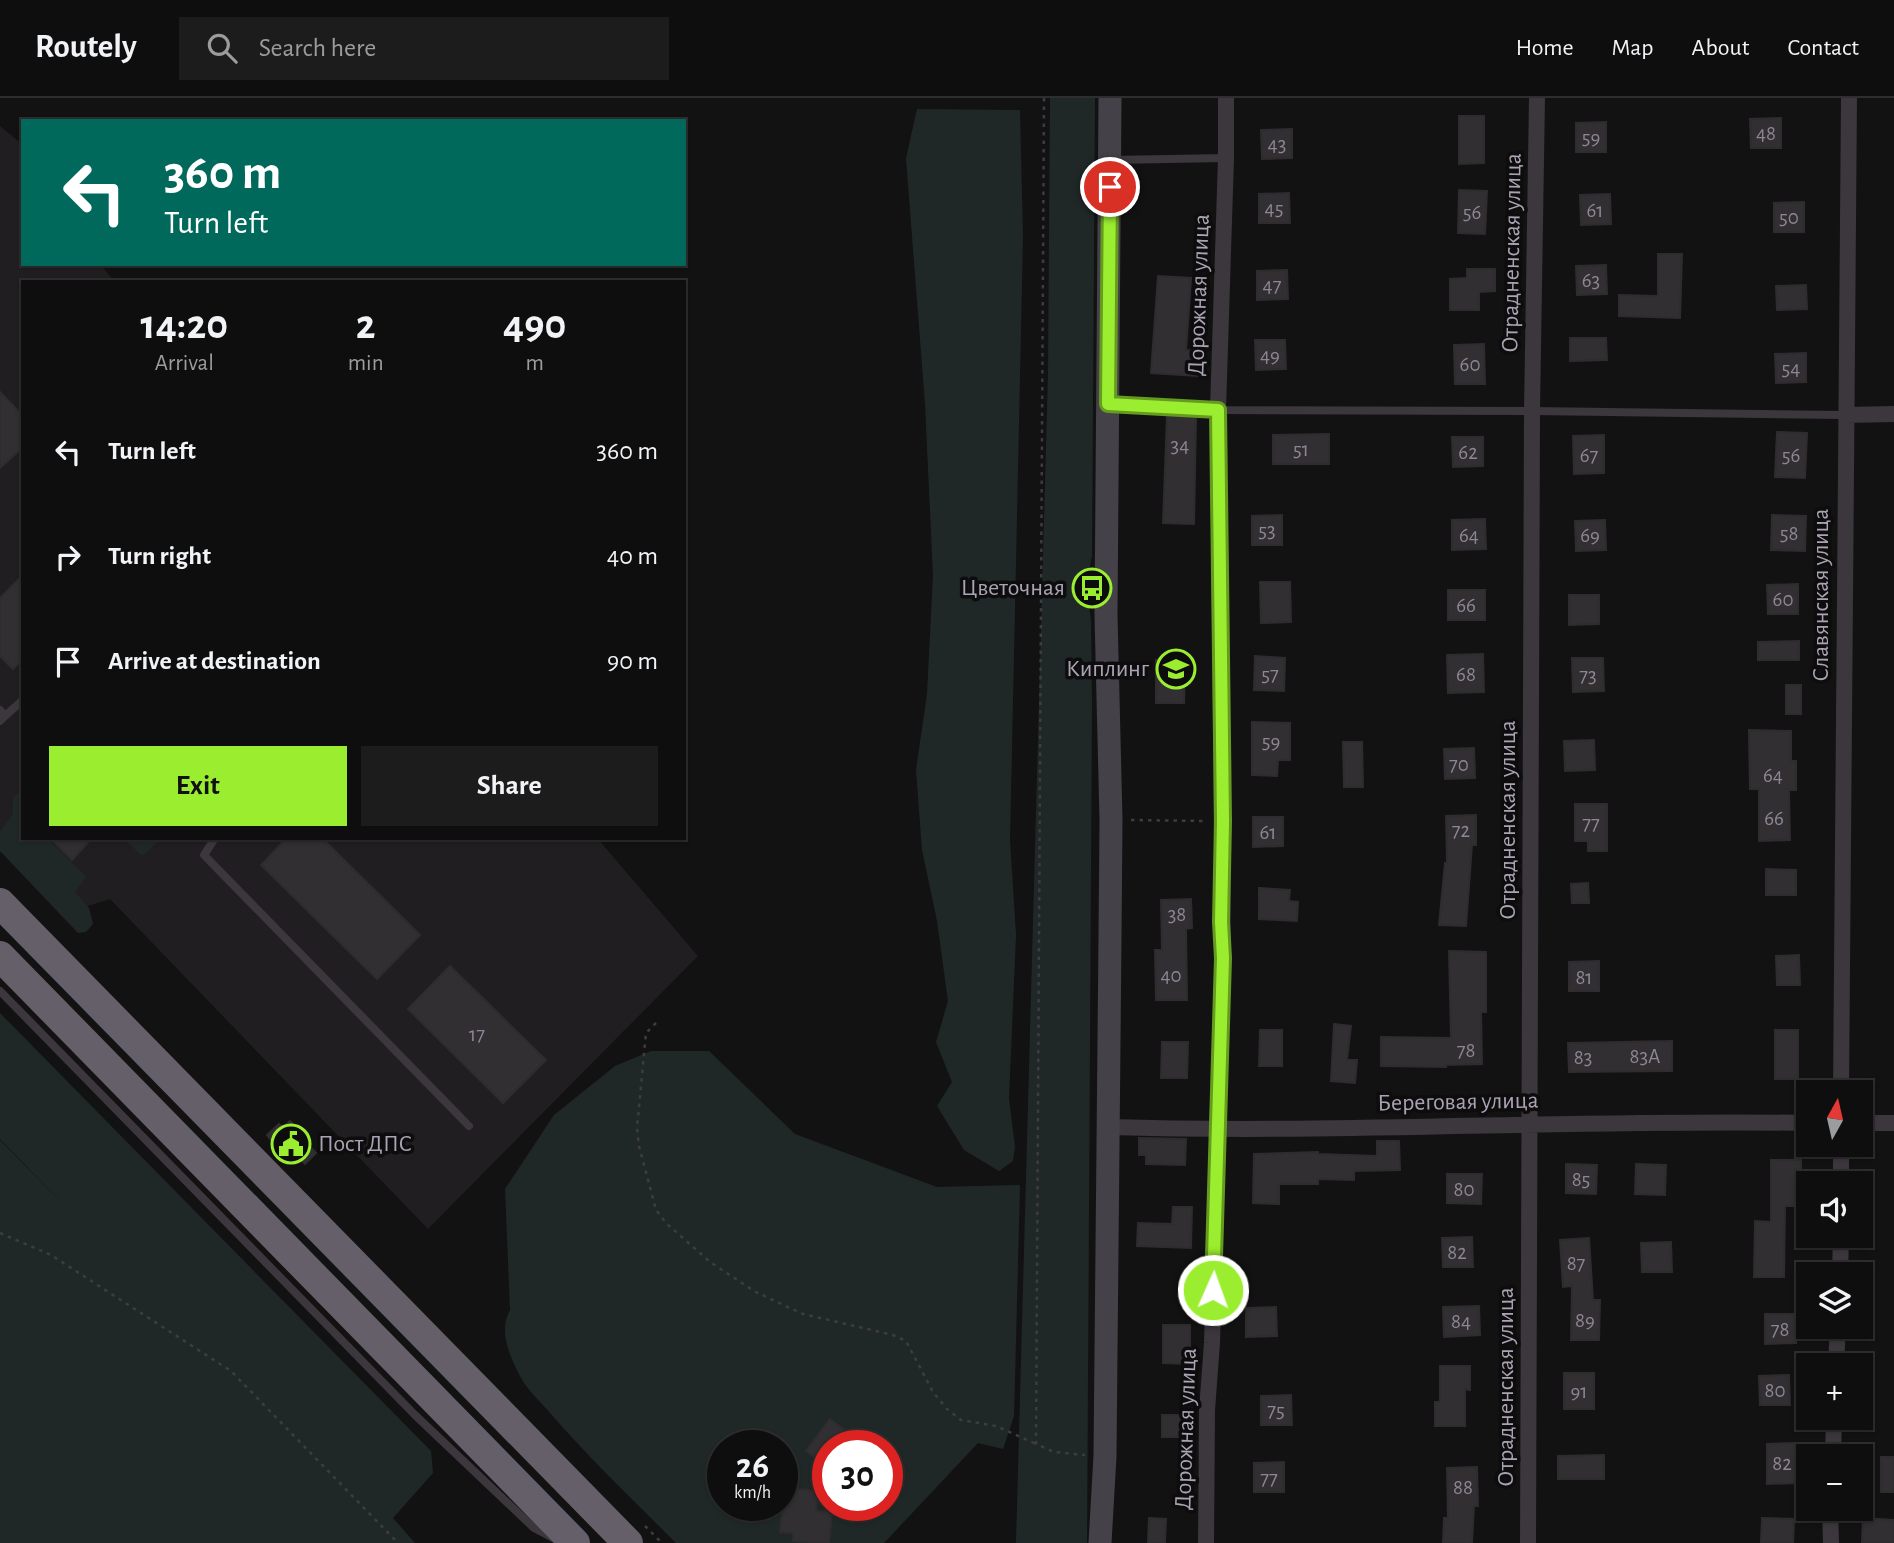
<!DOCTYPE html>
<meta charset="utf-8">
<style>
:root{--surface:#0e0e0e;--page:#1c1c1c;--text:#f1f3f6;--muted:#9b9c9e;--line:#2e2e2e;--accent:#9bee2f}
body{margin:0;font-family:"Alegreya Sans",sans-serif;background:var(--page);color:var(--text);height:100vh;display:flex;flex-direction:column;font-size:26px;white-space:nowrap}
*{box-sizing:border-box;margin:0}
p{font-size:23px;color:var(--muted)}
.icon{flex:none;width:38px;height:38px;fill:none;stroke:currentColor;stroke-width:2;stroke-linecap:round;stroke-linejoin:round}
.map{position:relative;flex:1;overflow:hidden}
.drawer{position:absolute;left:21px;top:182px;width:665px;height:560px;display:flex;flex-direction:column;background:var(--surface);border-radius:0px;box-shadow:0 2px 5px #0004,0 0 0 2px var(--line)}
.drawer>*{flex:none}
.banner{position:absolute;left:21px;top:21px;width:665px;height:147px;border-radius:0px;box-shadow:0 2px 5px #0004,0 0 0 2px var(--line);background:#00695c;color:#fff;overflow:hidden}
.needle{width:46px;rotate:8deg}
.controls{position:absolute;left:1796px;top:982px;display:grid;gap:14px}
.controls a{display:grid;place-items:center;width:77px;height:77px;border-radius:0px;background:var(--surface);box-shadow:0 2px 5px #0004,0 0 0 2px var(--line);font-size:35px}
.speed{position:absolute;left:707px;top:1332px;display:flex;gap:14px;font-size:35px;font-weight:700;text-align:center}
.speed>*{display:grid;place-content:center;width:91px;height:91px;border-radius:50%;background:var(--surface);box-shadow:0 2px 5px #0004,0 0 0 2px var(--line);line-height:1}
.speed small{font-size:18px;font-weight:400}
.speed .limit{border:10px solid #d22;background:#fff;color:#111}
.pin{position:absolute;display:grid;place-items:center;width:60px;height:60px;color:#fff;margin:-30px;border:4px solid #fff;border-radius:50%;box-shadow:0 2px 7px #0007}
.me{position:absolute;width:77px;margin:-38px;rotate:2deg;stroke-linejoin:round;filter:drop-shadow(0 0 5px #0008)}
.turn{display:flex;align-items:center;gap:24px;height:147px;padding:0 28px;font-size:32px}
.turn .icon{width:91px;height:91px;stroke-width:2.5}
.turn b{display:block;font-size:49px;line-height:60px}
.eta{display:flex;justify-content:space-evenly;align-items:center;height:119px;text-align:center}
.eta b{font-size:42px;font-weight:600;line-height:49px}
.cta{display:flex;gap:14px;margin-top:auto;padding:14px 28px}
.cta a{flex:1;height:80px;border-radius:0px;background:var(--accent);color:#111;font-size:28px;font-weight:600;line-height:80px;text-align:center}
.cta a+a{background:var(--page);color:var(--text)}
ul{padding:0;list-style:none}
li{display:flex;align-items:center;gap:21px;height:105px;padding:0 28px}
li div{flex:1}
li b{display:block;font-size:26px}
li em{font-style:normal}
header{display:flex;align-items:center;gap:42px;box-sizing:border-box;height:98px;padding:0 35px;background:var(--surface);border-bottom:2px solid var(--line)}
header strong{font-size:33px}
nav{display:flex;gap:38px;margin-inline-start:auto;font-size:24px}
.search{width:490px;height:63px;background:var(--page);display:flex;align-items:center;gap:18px;box-sizing:border-box;padding:0 24px;border-radius:0px;color:var(--muted);font-size:26px}
.map>svg:first-child{display:block}
.built{fill:#201e20}
.green{fill:#202827;fill-rule:evenodd}
.building{fill:#322f32;stroke:#2e2c2f;stroke-width:2}
.lines{fill:none;stroke-linecap:round;stroke-linejoin:round}
.path{stroke:#3e3b41;stroke-width:2.5;stroke-dasharray:3.5 5;stroke-linecap:butt}
.lane{stroke:#3b373d;stroke-width:8}
.street{stroke:#3b373d;stroke-width:16}
.secondary{stroke:#454148;stroke-width:23}
.highway{stroke:#645f69;stroke-width:30}
.route-casing{stroke:#659b1f;stroke-width:18}
.route{stroke:#9bee2f;stroke-width:12}
.labels{text-anchor:middle;dominant-baseline:central;stroke-width:7;stroke-linejoin:round;paint-order:stroke}
.number-label{font-size:21px;fill:#8d8694}
.street-label{font-size:24px;fill:#aba3b4;stroke:#0e0d0e}
.poi-label{font-size:24px;fill:#aba3b4;stroke:#0e0d0e;text-anchor:end}
</style>
<header>
<strong>Routely</strong>
<div class="search"><svg class="icon" aria-label="search" viewBox="0 0 24 24"><circle cx="10" cy="10" r="6"/><path d="M15 15l6 6"/></svg>Search here</div>
<nav><a>Home</a><a>Map</a><a>About</a><a>Contact</a></nav>
</header>
<div class="map">
<svg width="1894" height="1445" viewBox="0 0 1894 1445">
<rect width="100%" height="100%" fill="#131213"/>
<path class="built" d="M0 28 23 47V166H100L115 184H23V740H597L698 858 428 1131 110 801 72 813 0 740Z"/>
<path class="green" d="M1050 0H1095L1092 458 1086 489 1091 522 1092 605 1087 1445H1016L1048 276Z
M917 11 1020 12 1023 139 1010 742 1016 837 1009 1000 1015 1049 1013 1063 999 1073 964 1052 937 1008 952 984 936 944 948 903 937 823 922 752 916 672 927 596 933 477 925 306 906 60Z
M23 691V740H47L86 779 75 794 89 810 93 826 86 834 78 835 0 753V733L13 716V700Z
M124 740H162L142 758Z
M0 915 431 1353 433 1375 393 1420 415 1445H0V1042L76 1119 0 1041Z
M651 953H709L795 1036 937 1089 1020 1087 1014 1318 1003 1351 978 1345 884 1445H676C634 1403 590 1361 551 1316 541 1304 527 1292 520 1278 510 1259 498 1233 510 1212L505 1091 554 1017 615 968ZM723 1348H782V1407H723ZM828 1348H887V1407H828Z"/>
<path class="building" d="M1459 18H1484V65L1459 66Z
M1781 20V50H1751L1750 21Z
M1606 24V54H1576V25Z
M1292 31V60L1262 61 1261 32Z
M1459 92 1487 93 1485 136 1458 135Z
M1289 95 1290 125H1259V96Z
M1610 96 1611 126 1581 127 1580 97Z
M1804 104V134H1774V105Z
M1658 156H1682L1680 220 1619 218V197L1658 198Z
M1606 167 1607 196 1577 197 1576 168Z
M1467 171H1495V193L1479 194V212H1450V181L1467 180Z
M1287 172 1288 201 1257 202V173Z
M1158 178 1191 180 1186 252 1199 253 1198 278 1151 275Z
M1806 187 1807 211 1777 212 1776 188Z
M1570 240H1606L1607 262 1570 263Z
M1255 242H1285L1286 271 1256 272Z
M1484 246 1485 286H1455L1454 247Z
M1806 255V284L1776 285 1775 256Z
M0 294 23 318V349L0 370Z
M1167 318 1196 319 1194 426 1163 425Z
M1777 334 1807 335 1805 380 1775 379Z
M1329 336V366H1273V337Z
M1604 337V375L1574 376 1573 338Z
M1452 339H1483V368L1453 369Z
M1282 417V447H1252V418Z
M1772 417 1806 418 1805 453 1771 452Z
M1485 421 1486 451 1452 452V422Z
M1605 422 1606 452 1576 453 1575 423Z
M23 477V561L13 571 0 558V500Z
M1260 484H1290L1291 524 1261 525Z
M1798 486V516H1768L1767 487Z
M1448 492H1485V522H1448Z
M1569 497H1599V526L1569 527Z
M1799 543V562H1758V544Z
M1483 556 1484 594 1448 595 1447 557Z
M1255 558 1285 560 1284 593 1254 592Z
M1572 560H1603L1604 593 1573 594Z
M1156 562H1185L1184 605H1156Z
M1786 587H1801V616H1786Z
M1252 624 1290 625V662H1278L1277 678 1252 677Z
M1749 632 1791 633V663H1796V692H1789L1790 742 1759 743V691H1750Z
M1594 642 1595 672 1565 673 1564 643Z
M1343 644H1362L1363 689H1344Z
M1474 650 1475 680 1445 681 1444 651Z
M1575 706H1607V753H1588V743H1575Z
M1476 717V747H1472L1466 828 1439 827 1445 765H1447L1446 718Z
M1253 719H1283V748L1253 749Z
M50 740H92L72 762Z
M287 740H322L420 837 377 881 261 767Z
M1766 771 1796 772V797H1766Z
M1588 785 1589 805H1572L1571 786Z
M1259 790 1290 792 1289 803 1298 804 1297 823 1259 821Z
M1191 801 1192 830 1186 831 1187 902H1156L1155 852H1162L1161 802Z
M1449 853 1486 854V914H1481L1482 966 1446 967V969L1381 968V939L1451 940Z
M1799 857 1800 887H1777L1776 858Z
M1599 863V893H1569V864Z
M450 868 546 962 503 1005 408 911Z
M1334 926 1351 928 1347 962H1357L1355 985 1331 983Z
M1260 932H1282V968H1259Z
M1775 932H1798V981H1775Z
M1672 943V973L1569 974 1568 945Z
M1162 944H1188L1187 980H1161Z
M290 1023 303 1036 301 1039 316 1055 305 1066 284 1042 278 1046 274 1045 267 1037 279 1026 283 1030Z
M1139 1040 1186 1041 1185 1067 1146 1066V1057H1139Z
M1377 1043H1399L1400 1072 1354 1073V1082L1318 1081V1086H1279V1106L1253 1105 1254 1056 1318 1054V1056L1377 1058Z
M1771 1062H1801V1108H1785L1784 1179H1754L1755 1123 1771 1124Z
M1566 1066 1597 1067 1596 1096 1566 1095Z
M1636 1066 1666 1067 1665 1097 1635 1096Z
M1447 1076H1482L1481 1106 1447 1105Z
M1173 1109H1192L1191 1150 1137 1148 1138 1125 1172 1126Z
M1472 1139 1473 1169H1443L1442 1140Z
M1589 1140 1593 1202H1600L1599 1242H1571L1572 1188 1563 1189 1560 1142Z
M1671 1144 1672 1174H1642L1641 1145Z
M1479 1208 1480 1237 1444 1239 1443 1209Z
M1276 1209 1277 1238 1246 1239V1210Z
M1765 1216H1795L1796 1245 1765 1246Z
M1163 1227H1190V1266L1163 1265Z
M1440 1268H1470V1292L1465 1291V1328H1435V1304H1440Z
M1564 1275H1594V1311H1564Z
M1789 1277 1790 1307H1760L1759 1278Z
M1291 1297 1292 1327H1261V1298Z
M1162 1317H1188V1339H1162Z
M830 1321 847 1334 836 1348H828V1369L806 1353Z
M1796 1345 1797 1385 1767 1386V1346Z
M1604 1357V1381H1558V1358Z
M1881 1359H1894V1394H1881Z
M1284 1364V1394H1254V1365Z
M1477 1369 1478 1408H1474L1472 1445H1443L1444 1420H1448L1447 1370Z
M785 1390 818 1393 816 1413 832 1414 829 1445 793 1443V1435L780 1434Z
M1149 1420 1166 1421 1165 1445H1148Z
M1762 1420 1794 1421 1793 1445 1761 1444Z
M1863 1420 1894 1422V1445L1862 1444Z"/>
<g class="lines">
<path class="path" d="M1044 0 1036 1346 1054 1354 1085 1357
M1131 722 1205 723
M656 925 646 935 637 1030 639 1048 656 1112 666 1125 710 1164 754 1193 777 1204 803 1216 893 1237 906 1243 933 1294 947 1311 961 1322 996 1328 1036 1346
M0 1135 51 1157 231 1273 398 1445
M645 1428 662 1445"/>
<path class="lane" d="M1110 62 1226 60
M1111 306 1218 312 1532 313 1845 317
M0 612 5 618 0 623
M5 618 23 602
M215 740 204 757 469 1028
M0 893 415 1317 534 1430 555 1441"/>
<path class="street" d="M1845 317 1894 316
M1841 994 1849 0
M1860 1025H1894
M1109 1029C1342 1036 1575 1021 1808 1025
M1841 1046V1085
M1840 1176 1841 1138
M1836 1267 1838 1228
M1833 1358 1834 1320
M1830 1410 1831 1445
M1206 1445 1207 1312 1212 1245 1223 860 1218 312 1226 60V0
M1528 1445 1532 313 1537 0"/>
<path class="secondary" d="M1100 1445 1105 1358 1110 839 1111 722 1106 517 1110 0"/>
<path class="highway" d="M0 805 628 1445
M0 858 575 1445"/>
</g>
<g class="lines">
<defs>
<path id="route" d="M1110 89 1108 306 1218 312 1223 723 1221 824 1223 860 1213 1192"/>
</defs>
<use href="#route" class="route-casing"/>
<use href="#route" class="route"/>
</g>
<defs>
<symbol id="bus-ring" viewBox="-11 -11 22 22"><circle r="9.5" fill="#0e0d0e" stroke="#9bee2f" stroke-width="1.5"/><path d="M-5-6H5V4H4V6H2V4H-2V6H-4V4H-5ZM-3.5-4V0h7V-4ZM-3.5 1.2v1.5H-2V1.2ZM2 1.2v1.5H3.5V1.2Z" fill="#9bee2f"/></symbol>
<symbol id="school-ring" viewBox="-11 -11 22 22"><circle r="9.5" fill="#0e0d0e" stroke="#9bee2f" stroke-width="1.5"/><path d="M0-5L7-2L0 1L-7-2ZM-4 1L0 2.5L4 1V4Q0 6-4 4Z" fill="#9bee2f"/></symbol>
<symbol id="civic-ring" viewBox="-11 -11 22 22"><circle r="9.5" fill="#0e0d0e" stroke="#9bee2f" stroke-width="1.5"/><path d="M-.6-6.5H3V-4.5H.6V-3L4-1V1h2V6H-6V1h2V-1L-.6-3ZM-1.2 2.5V6h2.4V2.5Z" fill="#9bee2f"/></symbol>
</defs>
<g fill-rule="evenodd">
<use href="#bus-ring" x="1070" y="468" width="44" height="44"/>
<use href="#school-ring" x="1154" y="549" width="44" height="44"/>
<use href="#civic-ring" x="269" y="1024" width="44" height="44"/>
</g>
<g class="labels">
<g class="number-label">
<text x="1766" y="35">48</text>
<text x="1591" y="39">59</text>
<text x="1277" y="46">43</text>
<text x="1274" y="110">45</text>
<text x="1595" y="112">61</text>
<text x="1472" y="114">56</text>
<text x="1789" y="119">50</text>
<text x="1591" y="182">63</text>
<text x="1272" y="187">47</text>
<text x="1270" y="257">49</text>
<text x="1470" y="266">60</text>
<text x="1791" y="270">54</text>
<text x="1180" y="347">34</text>
<text x="1301" y="351">51</text>
<text x="1468" y="354">62</text>
<text x="1589" y="357">67</text>
<text x="1791" y="357">56</text>
<text x="1267" y="432">53</text>
<text x="1789" y="435">58</text>
<text x="1469" y="437">64</text>
<text x="1590" y="437">69</text>
<text x="1783" y="501">60</text>
<text x="1466" y="507">66</text>
<text x="1270" y="576">57</text>
<text x="1466" y="576">68</text>
<text x="1588" y="577">73</text>
<text x="1271" y="643">59</text>
<text x="1459" y="666">70</text>
<text x="1773" y="677">64</text>
<text x="1774" y="720">66</text>
<text x="1591" y="725">77</text>
<text x="1461" y="732">72</text>
<text x="1268" y="734">61</text>
<text x="1177" y="816">38</text>
<text x="1171" y="877">40</text>
<text x="1584" y="879">81</text>
<text x="477" y="936">17</text>
<text x="1466" y="952">78</text>
<text x="1645" y="958">83А</text>
<text x="1583" y="959">83</text>
<text x="1581" y="1081">85</text>
<text x="1464" y="1091">80</text>
<text x="1457" y="1154">82</text>
<text x="1576" y="1165">87</text>
<text x="1585" y="1222">89</text>
<text x="1461" y="1223">84</text>
<text x="1780" y="1231">78</text>
<text x="1775" y="1292">80</text>
<text x="1579" y="1293">91</text>
<text x="1276" y="1312">75</text>
<text x="1782" y="1365">82</text>
<text x="1269" y="1380">77</text>
<text x="1463" y="1389">88</text>
</g>
<g class="street-label">
<text transform="translate(1512 155) rotate(-89)">Отрадненская улица</text>
<text transform="translate(1199 197) rotate(-88)">Дорожная улица</text>
<text transform="translate(1821 497) rotate(-90)">Славянская улица</text>
<text transform="translate(1508 722) rotate(-90)">Отрадненская улица</text>
<text transform="translate(1458 1004) rotate(-1)">Береговая улица</text>
<text transform="translate(1506 1289) rotate(-90)">Отрадненская улица</text>
<text transform="translate(1186 1331) rotate(-88)">Дорожная улица</text>
</g>
<g class="poi-label">
<text x="1065" y="490">Цветочная</text>
<text x="1149" y="571">Киплинг</text>
<text x="318" y="1046" text-anchor="start">Пост ДПС</text>
</g>
</g>
</svg>
<div class="controls">
<a><svg class="needle" viewBox="-14 -14 28 28"><path d="M0-13l5 13h-10z" fill="#e53935"/><path d="M0 13l5-13h-10z" fill="#9b9c9e"/></svg></a>
<a><svg class="icon" aria-label="sound" viewBox="0 0 24 24"><path d="M4 9h4l5-4v14l-5-4H4zM17 9q2 3 0 6"/></svg></a>
<a><svg class="icon" aria-label="layers" viewBox="0 0 24 24"><path d="M12 4l9 5-9 5-9-5zM3 14l9 5 9-5"/></svg></a>
<a>+</a>
<a>−</a>
</div>
<div class="speed"><div>26<small>km/h</small></div><div class="limit">30</div></div>
<div class="pin" style="left:1110px;top:89px;background:#d93025"><svg class="icon" aria-label="arrive" viewBox="0 0 24 24"><path d="M6 21V4h12l-3 4 3 4H6"/></svg></div>
<svg class="me" style="left:1213px;top:1192px" viewBox="-20 -20 40 40"><circle r="17" fill="#9bee2f" stroke="#fff" stroke-width="3"/><path d="M0-11L8 9 0 5-8 9z" fill="#fff"/></svg>
<div class="banner">
<div class="turn"><svg class="icon" aria-label="left" viewBox="0 0 24 24"><path d="M17 20v-9H6M10 6l-5 5 5 5"/></svg><div><b>360 m</b>Turn left</div></div>
</div>
<section class="drawer">
<div class="eta">
<div><b>14:20</b><p>Arrival</p></div>
<div><b>2</b><p>min</p></div>
<div><b>490</b><p>m</p></div>
</div>
<ul>
<li><svg class="icon" aria-label="left" viewBox="0 0 24 24"><path d="M17 20v-9H6M10 6l-5 5 5 5"/></svg><div><b>Turn left</b></div><em>360 m</em></li>
<li><svg class="icon" aria-label="right" viewBox="0 0 24 24"><path d="M7 20v-9h11M14 6l5 5-5 5"/></svg><div><b>Turn right</b></div><em>40 m</em></li>
<li><svg class="icon" aria-label="arrive" viewBox="0 0 24 24"><path d="M6 21V4h12l-3 4 3 4H6"/></svg><div><b>Arrive at destination</b></div><em>90 m</em></li>
</ul>
<div class="cta"><a>Exit</a><a>Share</a></div>
</section>
</div>
